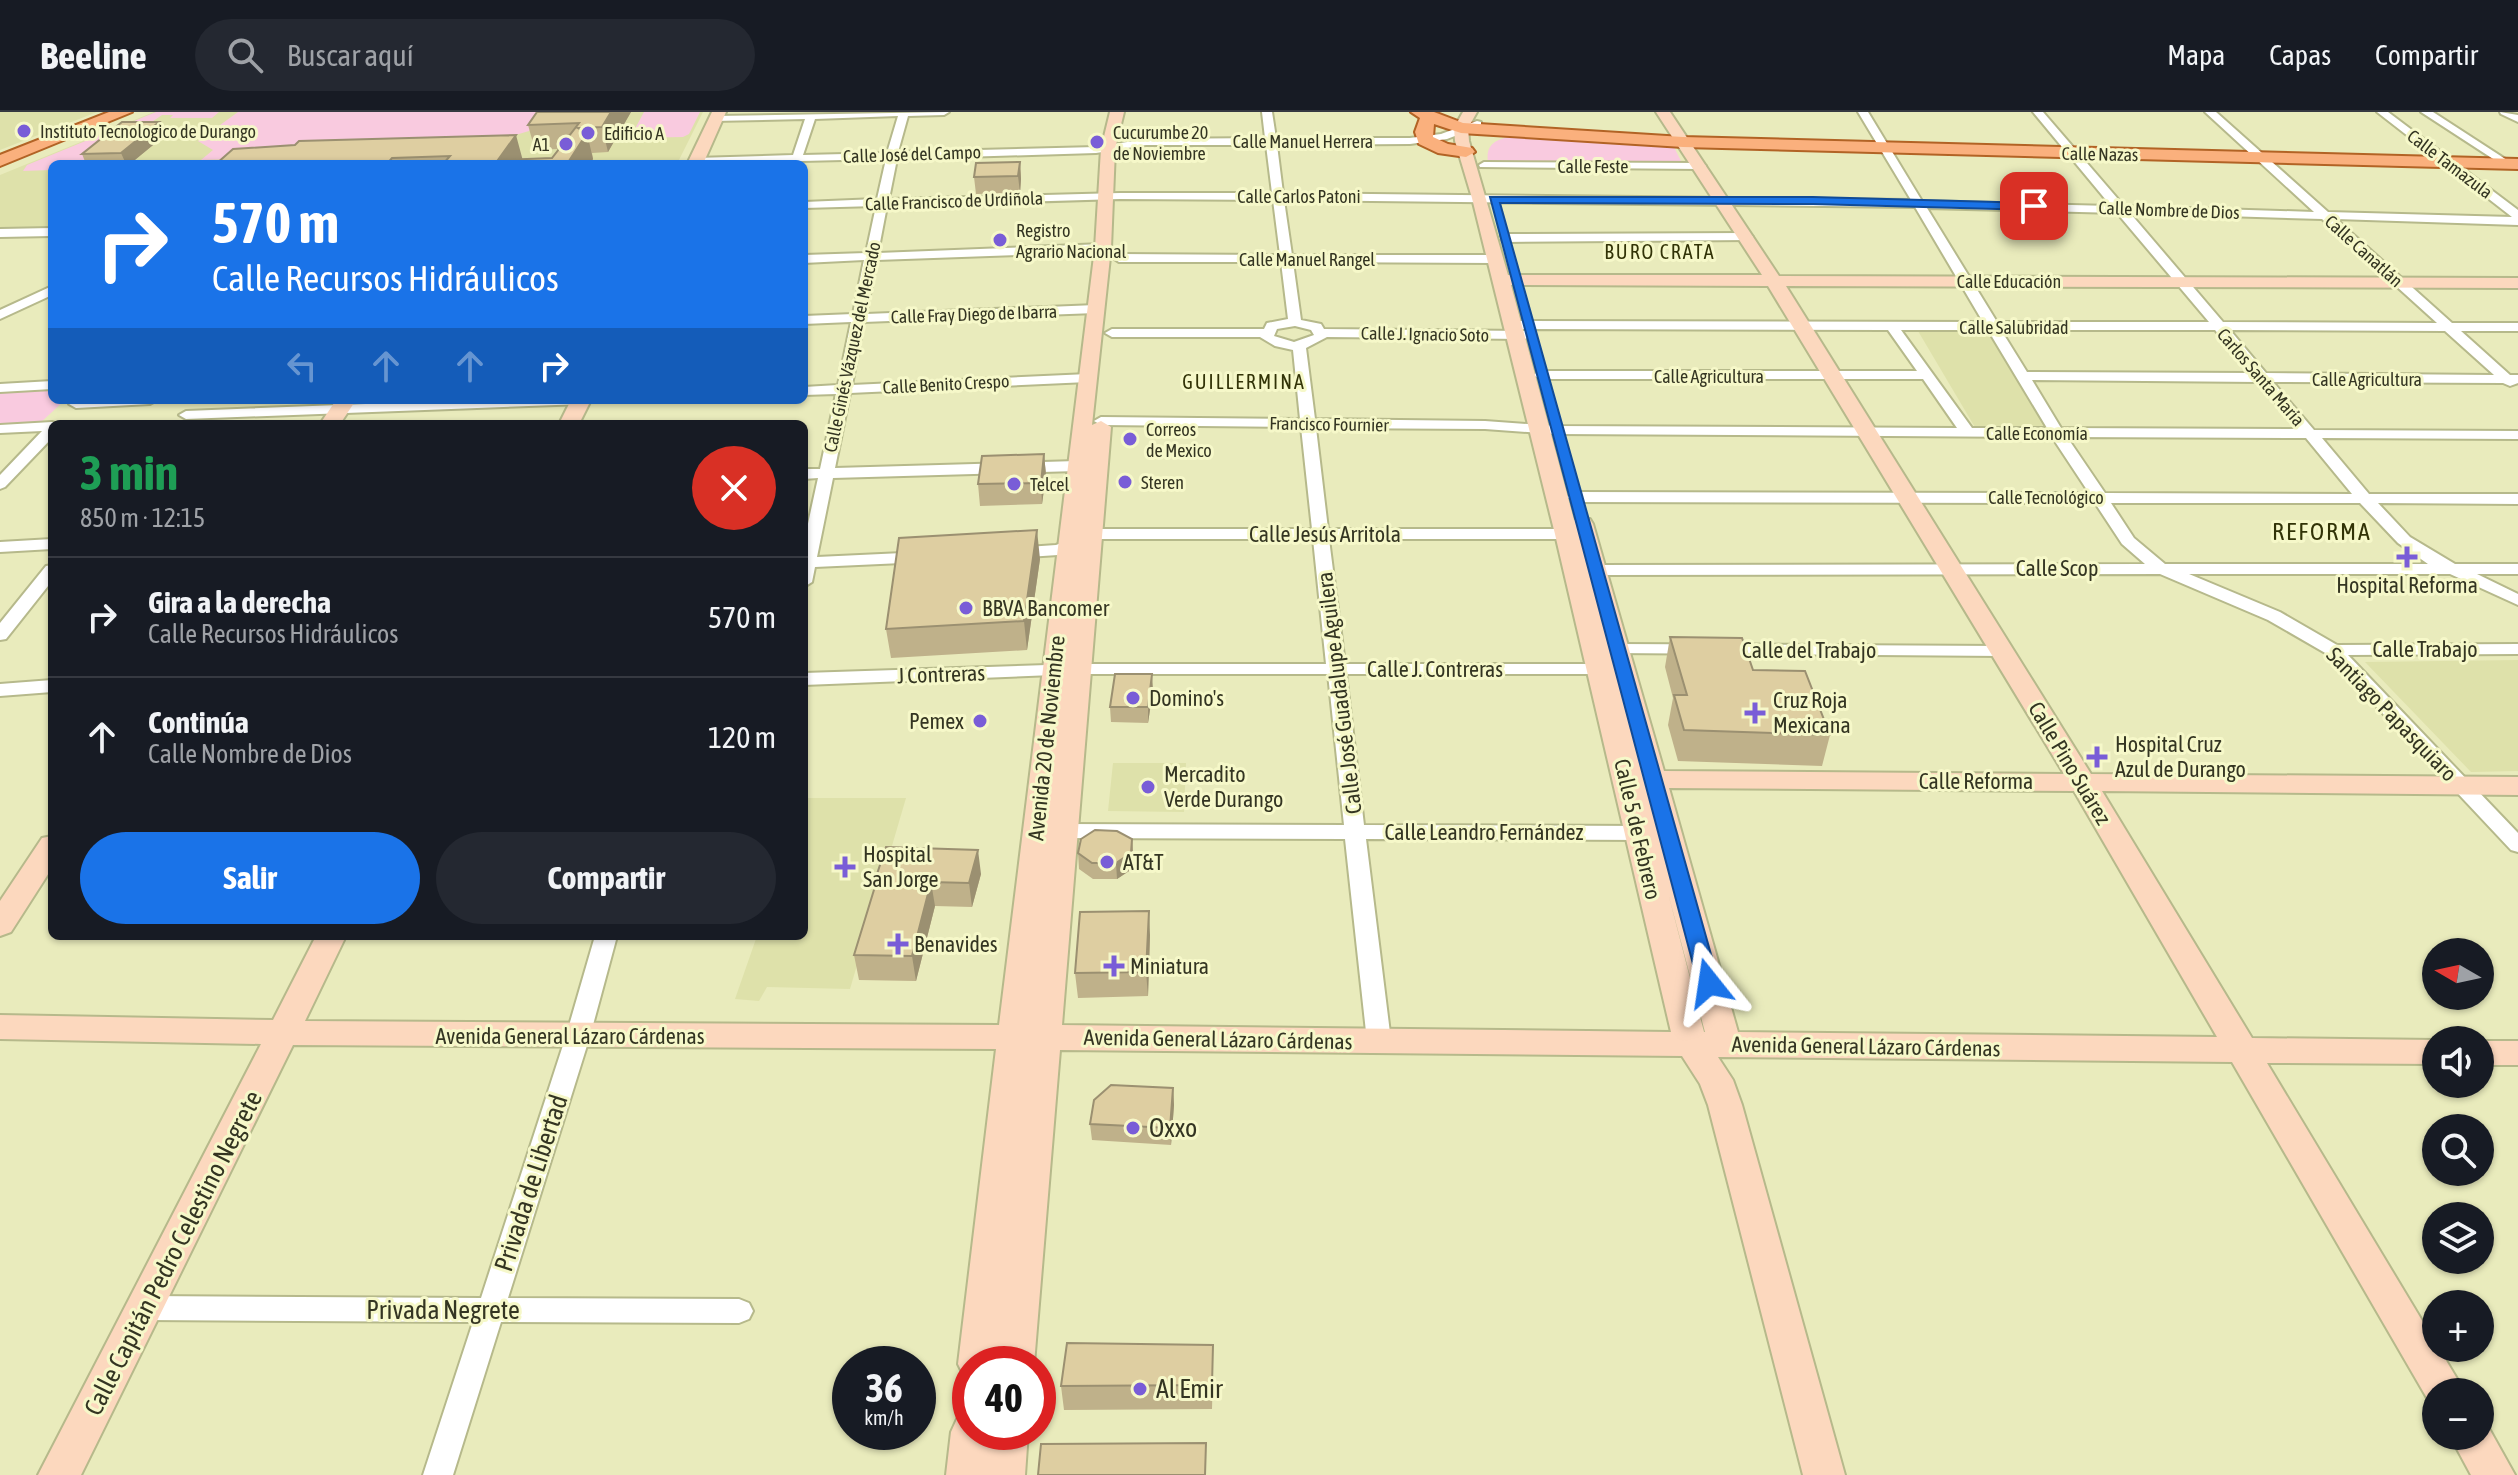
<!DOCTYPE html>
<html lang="es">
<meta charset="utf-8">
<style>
:root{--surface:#171b24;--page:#242831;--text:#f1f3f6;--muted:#9ea1a6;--line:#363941;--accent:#1a73e8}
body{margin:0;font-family:"Asap Condensed",sans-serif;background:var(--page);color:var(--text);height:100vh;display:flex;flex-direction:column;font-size:30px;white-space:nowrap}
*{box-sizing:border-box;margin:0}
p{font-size:26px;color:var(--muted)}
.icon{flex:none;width:44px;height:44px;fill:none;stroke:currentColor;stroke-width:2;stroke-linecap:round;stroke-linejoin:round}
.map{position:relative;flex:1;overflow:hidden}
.drawer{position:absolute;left:48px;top:308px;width:760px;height:520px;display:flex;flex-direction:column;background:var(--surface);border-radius:12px;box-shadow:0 2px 6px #0004}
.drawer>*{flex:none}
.hud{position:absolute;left:48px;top:48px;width:760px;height:244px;border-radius:12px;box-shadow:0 2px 6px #0004;background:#1a73e8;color:#fff;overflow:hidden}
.needle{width:52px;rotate:279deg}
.tools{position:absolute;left:2422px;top:826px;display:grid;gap:16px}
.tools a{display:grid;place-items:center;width:72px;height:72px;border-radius:50%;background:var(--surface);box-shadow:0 2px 6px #0004;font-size:40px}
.speed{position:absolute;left:832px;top:1234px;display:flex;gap:16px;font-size:40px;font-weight:700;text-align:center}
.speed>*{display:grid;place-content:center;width:104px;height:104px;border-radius:50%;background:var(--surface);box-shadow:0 2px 6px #0004;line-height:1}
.speed small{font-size:20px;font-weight:400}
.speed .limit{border:12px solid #d22;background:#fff;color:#111}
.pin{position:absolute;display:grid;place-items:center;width:68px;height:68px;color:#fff;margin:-34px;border-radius:16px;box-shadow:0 4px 12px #0006}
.me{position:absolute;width:88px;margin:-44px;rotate:345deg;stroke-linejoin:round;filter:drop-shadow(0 0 6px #0008)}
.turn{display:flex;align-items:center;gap:28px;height:168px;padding:0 32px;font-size:36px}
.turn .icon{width:104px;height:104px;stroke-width:2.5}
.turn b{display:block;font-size:56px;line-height:68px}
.lanes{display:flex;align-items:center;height:76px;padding:0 32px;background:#0003;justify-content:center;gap:40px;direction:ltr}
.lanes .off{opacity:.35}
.round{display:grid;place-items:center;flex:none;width:84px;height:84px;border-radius:42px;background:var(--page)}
.headline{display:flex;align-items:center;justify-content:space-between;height:136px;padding:0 32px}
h1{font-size:48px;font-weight:700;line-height:60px;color:#1e9e55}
.cta{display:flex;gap:16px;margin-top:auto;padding:16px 32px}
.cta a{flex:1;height:92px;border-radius:48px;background:var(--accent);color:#fff;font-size:32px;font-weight:700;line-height:92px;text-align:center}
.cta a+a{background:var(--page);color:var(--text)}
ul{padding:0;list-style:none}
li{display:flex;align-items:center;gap:24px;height:120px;padding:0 32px;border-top:2px solid var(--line)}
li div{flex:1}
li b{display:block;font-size:30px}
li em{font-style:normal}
header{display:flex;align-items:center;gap:48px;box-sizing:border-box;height:112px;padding:0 40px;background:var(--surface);border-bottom:2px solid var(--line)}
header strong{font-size:38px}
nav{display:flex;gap:44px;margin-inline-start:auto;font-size:28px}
.search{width:560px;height:72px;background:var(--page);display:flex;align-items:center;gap:20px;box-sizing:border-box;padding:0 28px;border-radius:44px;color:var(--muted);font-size:30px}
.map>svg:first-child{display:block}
.built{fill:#dee1aa}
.green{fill:#f9cadf}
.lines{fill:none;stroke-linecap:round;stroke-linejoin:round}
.street-casing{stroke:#b6b98b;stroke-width:4}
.secondary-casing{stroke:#b6b98b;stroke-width:4}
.primary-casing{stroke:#b26325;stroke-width:4}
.street{fill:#fff;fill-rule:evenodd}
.secondary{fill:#fcd8be;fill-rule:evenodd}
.primary{fill:#fab07d;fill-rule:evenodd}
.wall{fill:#bfb18a}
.shaded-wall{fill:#9b9071}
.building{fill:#decea1;stroke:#9b9071;stroke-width:2}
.route{fill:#1a73e8;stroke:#114b97;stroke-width:2}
.poi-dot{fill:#795dd7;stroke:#f6f8c9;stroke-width:3}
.labels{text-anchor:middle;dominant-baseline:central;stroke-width:6;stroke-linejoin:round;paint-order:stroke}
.far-poi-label{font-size:18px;fill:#343522;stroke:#f6f8c9;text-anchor:start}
.far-street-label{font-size:18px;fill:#343522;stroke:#f6f8c9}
.far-neighbourhood-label{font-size:20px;letter-spacing:2px;fill:#323307;stroke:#f6f8c9}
.street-label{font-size:22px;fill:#343522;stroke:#f6f8c9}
.poi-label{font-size:22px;fill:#343522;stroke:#f6f8c9;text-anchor:start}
.neighbourhood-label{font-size:24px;letter-spacing:2px;fill:#323307;stroke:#f6f8c9}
.near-poi-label{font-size:26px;fill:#343522;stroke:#f6f8c9;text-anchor:start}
.near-street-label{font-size:26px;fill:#343522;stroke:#f6f8c9}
</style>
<header>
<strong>Beeline</strong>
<div class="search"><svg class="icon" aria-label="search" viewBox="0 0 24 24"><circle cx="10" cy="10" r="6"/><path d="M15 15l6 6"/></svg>Buscar aquí</div>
<nav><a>Mapa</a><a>Capas</a><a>Compartir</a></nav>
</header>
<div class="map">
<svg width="2518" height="1363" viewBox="0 0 2518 1363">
<rect width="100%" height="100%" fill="#e9ebbc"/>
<path class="built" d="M0 0H97L0 38Z
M154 0H703L677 52H52V115L0 117V63Z
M1918 219 1993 220 2049 316 1976 317Z
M2518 548V659L2471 660 2365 550Z
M1113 651H1186L1184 700 1108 699Z
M804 686H906L850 877 767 875 759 889 735 887 757 824H804Z"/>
<path class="green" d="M156 0H219L212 6H170L173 3H162L91 52H52V58L23 59 27 53Z
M238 0H544L529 19 459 40 201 48 213 38 198 29Z
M644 0H700L689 22 683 25 630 26Z
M1517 24 1673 33 1682 51 1488 50C1485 30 1499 26 1517 24Z
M52 278V288H65L39 312 0 314V280Z"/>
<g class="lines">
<defs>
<path id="street" d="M949 0 944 3 908 4 898 40 1096 35 1146 27 1265 26 1262 0H1272L1276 26H1410L1441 22 1477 9 1481 10V14L1447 27 1410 32 1277 33 1283 81 1911 88 1858 0H1868L1922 89 2111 94 2033 0H2043L2124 94 2314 100 2205 0H2216L2328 100 2512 105 2377 0H2388L2518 98V113L2336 107 2452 211H2518V219H2461L2510 263H2518V271L2510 274 2503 271 2273 270 2314 318 2518 319V327L2322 326 2369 382H2518V392L2378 391 2410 425 2455 452H2518V462H2477L2518 482V493L2450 462H2189L2280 500 2337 533 2518 532V542L2348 543 2518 721V740L2511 738 2327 542 2268 508 2160 462 1595 463 1587 458 1595 453 2145 452 2122 432 2095 391 1575 390 1567 385 1575 380 2089 381 2052 325 1555 322 1485 317 1316 316 1328 417H1580L1588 422 1580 427H1329L1345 552H1600L1609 557 1600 562H1346L1364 713 1650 714 1660 721 1650 728 1366 727 1391 929 1387 935 1379 938 1371 935 1367 929 1345 727 1062 726 1052 719 1062 712 1344 713 1328 562H1078L804 573V561L1078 552H1326L1313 427H1102L1058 443 1012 446 1004 441 1012 436 1056 433 1100 417H1312L1301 315 1101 313 1094 309 1101 305 1300 307 1293 238 1275 234 1260 225H1112L1105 221 1112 217H1264L1267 211 1288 207 1281 150H1119L1113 146 1119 142 1280 143 1273 88 1120 87 887 94 878 141 1103 132 1109 136 1103 140 877 148 866 202 1096 193 1102 197 1096 201 864 210 852 273 1088 262 1095 266 1088 270 850 281 835 356 1077 349 1085 354 1077 359 833 366 817 445 924 440 932 445 924 450 815 455 812 470 804 475V430L818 366 804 367V357H820L836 282 804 283V275L838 273 851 210 804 212V204L853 202 864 148 804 151V143L866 141 876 94 804 96V90L877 87 886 47 801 49 800 52H695L691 49 696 46 793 43 805 7 712 9 711 7 716 4ZM898 4 887 41 803 43 815 7ZM1146 33H1266L1272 81H1120L889 87 897 47 1096 41ZM1284 88 1915 95 1983 210 1511 209 1504 213 1511 217 1888 218 1917 259H1540L1533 263 1540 267H1923L1957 316 1555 314 1485 309 1315 307 1306 236 1327 225 1525 227 1532 223 1525 219 1324 217 1321 212 1301 208 1293 150 1496 151 1502 147 1496 143H1292ZM1927 96 2117 101 2209 210H1997ZM2130 101 2322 107 2437 211 2223 210ZM1295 214 1311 218 1314 223 1294 230 1274 224 1277 217ZM1901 218H1988L2047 316H1972ZM2001 218H2215L2251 261 2027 260ZM2230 218 2445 219 2494 263 2266 261ZM2032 268 2258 270 2298 317 2061 316ZM2067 325 2306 326 2352 382 2105 381ZM2111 391H2360L2398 431 2428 452H2165L2134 426Z
M2421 0H2433L2513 52 2504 54Z
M2500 0 2518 3V10L2501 2Z
M1484 50 1701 51 1706 54 1701 57 1480 55 1479 53Z
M52 116V124L0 125V117Z
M1747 121 1753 125 1751 128 1505 130 1499 126 1505 122Z
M52 174V183L0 207V198Z
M52 269V277L0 280V272Z
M75 288H157L150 292 76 296 69 292Z
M470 288H591L584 292 186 307 179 303 186 299Z
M52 310 58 312H52V326L5 375 0 377V363L42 319 0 321V313Z
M52 427V437L0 440V430Z
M52 453V469L6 527 0 528V511L46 454Z
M1617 532 2002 534 2011 539 2002 544 1611 541 1608 537Z
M52 568V580L0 584V572Z
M595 824H617L590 924 508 1186 739 1187 749 1191 753 1199 749 1207 739 1211 501 1210 453 1363H423L473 1210 146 1208 136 1204 132 1196 136 1188 146 1184 481 1186 566 924Z"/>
<path id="secondary" d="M712 0H726L703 52H687Z
M1110 0H1124L1115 37 1111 136 1092 313 1101 309 1111 315 1062 913 1671 920 1555 422 1472 86 1455 29 1454 16 1463 0H1477L1468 16 1469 29 1508 163H1762L1656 0H1670L1779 164 2518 166V176L1786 174 2091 662 2518 665V683L2102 679 2252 926 2437 928 2436 952 2267 951 2465 1280H2436V1295L2431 1293 2232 950 1718 945 1733 968 1742 993 1845 1363H1803L1708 993 1700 972 1682 944 1060 938 1034 1252H970V1267L964 1264 958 1252 996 937 293 933 81 1363H38L261 932 0 927V903L273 908 316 824H346L305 909 999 913 1095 136 1101 37ZM1511 173 1768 174 2064 662 1664 659 1593 412 1590 407 1574 408ZM1669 676 2074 679 2217 925 1738 920ZM1668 781 1705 920H1704Z
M336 288H356L340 312H320Z
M571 288H591L579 312H559Z
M52 724V756L11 820 0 824V789L42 726Z
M2480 929H2518V953H2480Z
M970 1302V1320H1028L1025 1363H946L951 1320 957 1307Z
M2480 1309 2486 1311 2515 1363H2471L2450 1324H2480Z"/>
<path id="primary" d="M109 0H132L0 54V43Z
M1411 0H1434L1463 11 1683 25 2518 47V57L1683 35 1461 21 1434 12 1433 25 1448 32 1472 36 1475 40 1466 45 1438 41 1419 32 1415 20 1420 6Z"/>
</defs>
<use href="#street" class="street-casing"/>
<use href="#secondary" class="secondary-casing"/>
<use href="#primary" class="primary-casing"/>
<use href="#street" class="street"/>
<use href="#secondary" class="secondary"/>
<use href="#primary" class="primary"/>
</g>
<path class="wall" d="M631 0 608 40 592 41 593 47 590 52H216L233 37 523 47 552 46 558 37 535 38 528 13Z
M164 24 130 52H86L82 42Z
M1020 50 1021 67 1020 81 976 82 974 65Z
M1044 342 1046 363 1042 392 980 394 978 372Z
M1040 447 1027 538 891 546 886 517Z
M1670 525 1753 558 1830 623 1822 654 1678 649 1668 613 1673 586 1665 555Z
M1153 578 1148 611 1111 610 1110 595Z
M1132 727 1133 743 1132 757 1117 767H1093L1079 757 1078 741Z
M981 762 972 795 935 794 916 869 859 868 854 843 876 773 875 768Z
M1150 823 1148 884 1078 886 1075 861Z
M1173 976 1174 993 1171 1033 1092 1028 1090 1012Z
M1213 1258 1212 1297 1064 1298 1061 1274Z"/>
<path class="shaded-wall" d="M611 0H631L608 40 602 15Z
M159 10 164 24 130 52H126L121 41Z
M587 21 593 47 590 52H567Z
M516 23 523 49 498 48Z
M1020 50 1021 67 1020 81 1018 64Z
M1044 342 1046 363 1042 392 1041 371Z
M1037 418 1040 447 1027 538 1024 509Z
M1152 562 1153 578 1148 611V595Z
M1132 727 1133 743 1132 757 1117 767 1116 751Z
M978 738 981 762 972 795 969 771Z
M931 770 935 794 916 869 912 844Z
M1149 799 1150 823 1148 884 1146 860Z
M1173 976 1174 993 1171 1033 1170 1016Z"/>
<path class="building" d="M537 0H611L602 15 578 16 587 21 567 52H443L450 44 392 46 387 52H216L233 37 295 33 299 29 516 23 498 48 552 46 579 11 528 13Z
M122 10H159L121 41 82 42Z
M1020 50 1018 64 974 65 976 51Z
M1044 342 1041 371 978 372 982 344Z
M1037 418 1024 509 886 517 899 426Z
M1670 525 1742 526 1753 558 1805 559 1830 623 1684 618 1674 583H1687Z
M1115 562H1152L1148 595H1110Z
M1095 718 1117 719 1132 727 1131 741 1116 751H1092L1078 741 1081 727Z
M886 735 978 738 969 771 931 770 912 844 854 843 877 768H875Z
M1149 799 1146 860 1075 861 1080 800Z
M1111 973 1173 976 1170 1016 1090 1012 1094 988Z
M1067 1231 1213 1233 1212 1273 1061 1274Z
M1206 1331 1205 1363H1038L1041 1332Z"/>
<path class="route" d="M1490 85H1813L2034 91 2039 94 2034 98 1813 92 1500 91 1719 871 1716 877H1701L1698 871Z"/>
<g class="poi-dot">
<circle cx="24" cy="19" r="8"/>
<circle cx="588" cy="21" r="8"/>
<circle cx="1097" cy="30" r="8"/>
<circle cx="566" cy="32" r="8"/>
<circle cx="1000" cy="128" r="8"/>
<circle cx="1130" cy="327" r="8"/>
<circle cx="1125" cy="370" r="8"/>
<circle cx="1014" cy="372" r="8"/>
<path d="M2403 433h8v8h8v8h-8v8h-8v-8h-8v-8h8z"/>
<circle cx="966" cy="496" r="8"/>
<circle cx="1133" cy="586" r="8"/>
<path d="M1751 589h8v8h8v8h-8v8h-8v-8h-8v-8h8z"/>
<circle cx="980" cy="609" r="8"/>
<path d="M2093 633h8v8h8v8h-8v8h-8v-8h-8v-8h8z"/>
<circle cx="1148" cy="675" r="8"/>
<circle cx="1107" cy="750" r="8"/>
<path d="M841 743h8v8h8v8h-8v8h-8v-8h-8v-8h8z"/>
<path d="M894 820h8v8h8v8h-8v8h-8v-8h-8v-8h8z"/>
<path d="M1110 842h8v8h8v8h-8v8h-8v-8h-8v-8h8z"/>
<circle cx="1133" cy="1016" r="8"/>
<circle cx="1140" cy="1277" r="8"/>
</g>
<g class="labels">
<g class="far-poi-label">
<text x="40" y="19">Instituto Tecnologico de Durango</text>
<text x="1113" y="20">Cucurumbe 20<tspan x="1113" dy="21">de Noviembre</tspan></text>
<text x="604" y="21">Edificio A</text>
<text x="550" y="32" text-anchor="end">A1</text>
<text x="1016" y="118">Registro<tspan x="1016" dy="21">Agrario Nacional</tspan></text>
<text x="1146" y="317">Correos<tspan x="1146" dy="21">de Mexico</tspan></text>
<text x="1141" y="370">Steren</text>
<text x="1030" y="372">Telcel</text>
</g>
<g class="far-street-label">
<text x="1303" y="29">Calle Manuel Herrera</text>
<text transform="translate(912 42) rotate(-2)">Calle José del Campo</text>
<text transform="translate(2100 42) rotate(1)">Calle Nazas</text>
<text transform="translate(2450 52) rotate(37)">Calle Tamazula</text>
<text x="1593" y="54">Calle Feste</text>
<text x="1299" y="84">Calle Carlos Patoni</text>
<text transform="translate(954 89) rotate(-2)">Calle Francisco de Urdiñola</text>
<text transform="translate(2169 98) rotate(2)">Calle Nombre de Dios</text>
<text transform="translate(2364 139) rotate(42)">Calle Canatlán</text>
<text x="1307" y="147">Calle Manuel Rangel</text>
<text x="2009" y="169">Calle Educación</text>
<text transform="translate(974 202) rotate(-2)">Calle Fray Diego de Ibarra</text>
<text x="2014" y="215">Calle Salubridad</text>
<text transform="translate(1425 222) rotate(1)">Calle J. Ignacio Soto</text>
<text transform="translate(852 235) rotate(-78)">Calle Ginés Vázquez del Mercado</text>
<text x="1709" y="264">Calle Agricultura</text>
<text transform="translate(2261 265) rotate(49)">Carlos Santa María</text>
<text x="2367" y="267">Calle Agricultura</text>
<text transform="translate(946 272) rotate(-3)">Calle Benito Crespo</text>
<text transform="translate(1329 312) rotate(1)">Francisco Fournier</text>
<text x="2037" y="321">Calle Economía</text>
<text x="2046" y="385">Calle Tecnológico</text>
</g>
<g class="far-neighbourhood-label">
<text x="1660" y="139">BURO CRATA</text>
<text x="1244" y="269">GUILLERMINA</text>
</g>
<g class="street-label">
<text x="1325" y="422">Calle Jesús Arritola</text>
<text x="2057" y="456">Calle Scop</text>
<text x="2425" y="537">Calle Trabajo</text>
<text x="1809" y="538">Calle del Trabajo</text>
<text x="1435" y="557">Calle J. Contreras</text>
<text transform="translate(941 562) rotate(-2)">J Contreras</text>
<text transform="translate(1339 581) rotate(-97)">Calle José Guadalupe Aguilera</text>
<text transform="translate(2392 602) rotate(46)">Santiago Papasquiaro</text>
<text transform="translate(1046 626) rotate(-84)">Avenida 20 de Noviembre</text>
<text transform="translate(2070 651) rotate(59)">Calle Pino Suárez</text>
<text x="1976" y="669">Calle Reforma</text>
<text transform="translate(1638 717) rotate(77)">Calle 5 de Febrero</text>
<text x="1484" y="720">Calle Leandro Fernández</text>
<text x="570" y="924">Avenida General Lázaro Cárdenas</text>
<text transform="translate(1218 927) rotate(1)">Avenida General Lázaro Cárdenas</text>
<text transform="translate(1866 934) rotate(1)">Avenida General Lázaro Cárdenas</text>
</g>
<g class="poi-label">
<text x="2407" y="473" text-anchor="middle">Hospital Reforma</text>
<text x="982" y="496">BBVA Bancomer</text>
<text x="1149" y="586">Domino's</text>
<text x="1773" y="588">Cruz Roja<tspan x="1773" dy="25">Mexicana</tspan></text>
<text x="964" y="609" text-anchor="end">Pemex</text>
<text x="2115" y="632">Hospital Cruz<tspan x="2115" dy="25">Azul de Durango</tspan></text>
<text x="1164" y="662">Mercadito<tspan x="1164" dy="25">Verde Durango</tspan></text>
<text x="863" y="742">Hospital<tspan x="863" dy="25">San Jorge</tspan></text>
<text x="1123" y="750">AT&amp;T</text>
<text x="914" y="832">Benavides</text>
<text x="1130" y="854">Miniatura</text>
</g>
<g class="neighbourhood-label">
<text x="2322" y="419">REFORMA</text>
</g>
<g class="near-poi-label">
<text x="1149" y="1016">Oxxo</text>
<text x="1156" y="1277">Al Emir</text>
</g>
<g class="near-street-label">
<text transform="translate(531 1071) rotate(-72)">Privada de Libertad</text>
<text transform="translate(173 1141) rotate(-63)">Calle Capitán Pedro Celestino Negrete</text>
<text x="443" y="1198">Privada Negrete</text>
</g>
</g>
</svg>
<div class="tools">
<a><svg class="needle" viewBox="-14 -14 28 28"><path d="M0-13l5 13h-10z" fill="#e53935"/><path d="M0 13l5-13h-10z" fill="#9ea1a6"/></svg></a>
<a><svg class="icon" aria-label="sound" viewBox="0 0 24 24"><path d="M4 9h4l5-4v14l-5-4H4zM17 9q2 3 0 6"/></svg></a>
<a><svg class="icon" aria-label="search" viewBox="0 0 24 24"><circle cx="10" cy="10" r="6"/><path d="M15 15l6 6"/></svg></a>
<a><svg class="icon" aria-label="layers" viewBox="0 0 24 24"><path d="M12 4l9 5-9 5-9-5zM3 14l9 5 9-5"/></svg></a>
<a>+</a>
<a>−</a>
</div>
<div class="speed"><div>36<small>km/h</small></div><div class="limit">40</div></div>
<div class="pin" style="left:2034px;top:94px;background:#d93025"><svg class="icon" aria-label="arrive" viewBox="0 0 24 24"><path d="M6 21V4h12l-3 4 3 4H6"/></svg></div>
<svg class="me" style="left:1709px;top:871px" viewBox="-20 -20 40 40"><path d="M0-17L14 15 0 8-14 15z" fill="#1a73e8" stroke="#fff" stroke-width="4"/></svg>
<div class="hud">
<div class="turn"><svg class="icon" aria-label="right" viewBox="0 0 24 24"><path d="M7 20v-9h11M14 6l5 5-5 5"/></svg><div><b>570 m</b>Calle Recursos Hidráulicos</div></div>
<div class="lanes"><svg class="icon off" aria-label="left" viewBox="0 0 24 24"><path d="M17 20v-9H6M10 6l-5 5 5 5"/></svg><svg class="icon off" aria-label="ahead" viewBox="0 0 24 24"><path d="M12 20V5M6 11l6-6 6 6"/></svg><svg class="icon off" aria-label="ahead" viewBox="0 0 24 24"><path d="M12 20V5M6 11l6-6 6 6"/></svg><svg class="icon" aria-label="right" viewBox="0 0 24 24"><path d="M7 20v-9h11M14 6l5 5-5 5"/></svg></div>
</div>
<section class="drawer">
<div class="headline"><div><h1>3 min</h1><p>850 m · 12:15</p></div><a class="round" style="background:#d93025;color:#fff"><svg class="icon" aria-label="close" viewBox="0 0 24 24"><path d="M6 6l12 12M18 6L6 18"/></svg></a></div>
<ul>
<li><svg class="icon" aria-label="right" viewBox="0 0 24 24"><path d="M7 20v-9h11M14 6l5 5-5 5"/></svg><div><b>Gira a la derecha</b><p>Calle Recursos Hidráulicos</p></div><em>570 m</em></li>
<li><svg class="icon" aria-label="ahead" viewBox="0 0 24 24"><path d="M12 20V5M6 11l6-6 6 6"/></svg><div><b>Continúa</b><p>Calle Nombre de Dios</p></div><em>120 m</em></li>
</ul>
<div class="cta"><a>Salir</a><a>Compartir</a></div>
</section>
</div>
